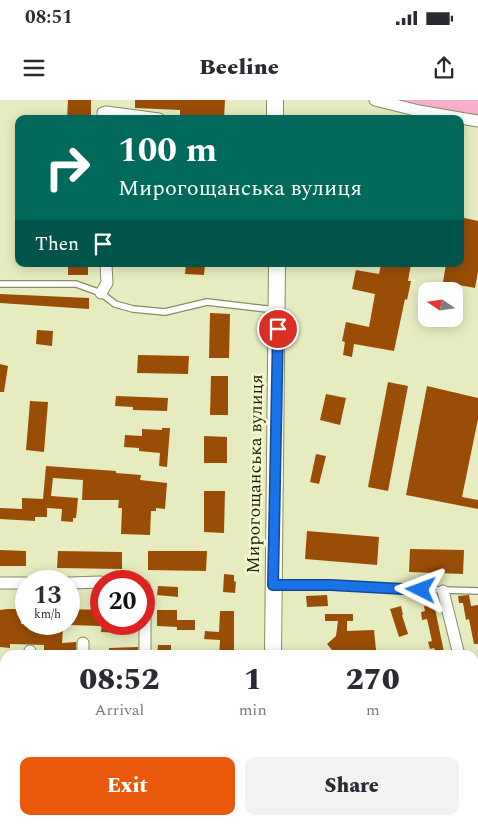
<!DOCTYPE html>
<meta charset="utf-8">
<style>
:root{--surface:#fff;--page:#f2f2f3;--text:#2b2b33;--muted:#7c7c81;--accent:#ea580c}
body{margin:0;font-family:Spectral,serif;background:var(--page);color:var(--text);height:100vh;display:flex;flex-direction:column;font-size:19px;white-space:nowrap}
*{box-sizing:border-box;margin:0}
p{font-size:16px;color:var(--muted)}
.icon{flex:none;width:28px;height:28px;fill:none;stroke:currentColor;stroke-width:2;stroke-linecap:round;stroke-linejoin:round}
.map{position:relative;flex:1;overflow:hidden}
.details{position:absolute;left:0px;top:550px;width:479px;height:175px;display:flex;flex-direction:column;background:var(--surface);border-radius:15px 15px 0 0;box-shadow:0 2px 12px #0003}
.details>*{flex:none}
.hud{position:absolute;left:15px;top:15px;width:449px;height:152px;border-radius:10px;box-shadow:0 2px 12px #0003;background:#00695c;color:#fff;overflow:hidden}
.needle{width:32px;rotate:283deg}
.controls{position:absolute;left:418px;top:182px;display:grid;gap:10px}
.controls a{display:grid;place-items:center;width:45px;height:45px;border-radius:10px;background:var(--surface);box-shadow:0 2px 12px #0003;font-size:25px}
.speed{position:absolute;left:15px;top:470px;display:flex;gap:10px;font-size:25px;font-weight:700;text-align:center}
.speed>*{display:grid;place-content:center;width:65px;height:65px;border-radius:50%;background:var(--surface);box-shadow:0 2px 12px #0003;line-height:1}
.speed small{font-size:12px;font-weight:400}
.speed .limit{border:8px solid #d22;background:#fff;color:#111}
.pin{position:absolute;display:grid;place-items:center;width:42px;height:42px;color:#fff;margin:-21px;border:2px solid #fff;border-radius:50%;box-shadow:0 1px 5px #0007}
.me{position:absolute;width:55px;margin:-28px;rotate:273deg;stroke-linejoin:round;filter:drop-shadow(0 0 4px #0008)}
.turn{display:flex;align-items:center;gap:18px;height:105px;padding:0 20px;font-size:22px}
.turn .icon{width:65px;height:65px;stroke-width:2.5}
.turn b{display:block;font-size:35px;line-height:42px}
.then{display:flex;align-items:center;height:48px;padding:0 20px;background:#0003;gap:10px;font-size:19px}
.eta{display:flex;justify-content:space-evenly;align-items:center;height:85px;text-align:center}
.eta b{font-size:30px;font-weight:800;line-height:35px}
.cta{display:flex;gap:10px;margin-top:auto;padding:10px 20px}
.cta a{flex:1;height:58px;border-radius:10px;background:var(--accent);color:#fff;font-size:20px;font-weight:800;line-height:58px;text-align:center}
.cta a+a{background:var(--page);color:var(--text)}
.status{display:flex;justify-content:space-between;align-items:center;height:35px;padding:0 25px;background:var(--surface);direction:ltr}
.status svg{height:14px;fill:currentColor}
header{display:flex;justify-content:space-between;align-items:center;height:65px;padding:0 20px;background:var(--surface);font-size:22px;font-weight:800}
.map>svg:first-child{display:block}
.green{fill:#f8afcc}
.building{fill:#9a4d07}
.lines{fill:none;stroke-linecap:round;stroke-linejoin:round}
.service-casing{stroke:#878c62;stroke-width:8}
.minor-casing{stroke:#878c62;stroke-width:13}
.secondary-casing{stroke:#878c62;stroke-width:18}
.service{stroke:#fff;stroke-width:5.5}
.minor{stroke:#fff;stroke-width:11}
.secondary{stroke:#fff;stroke-width:16}
.route-casing{stroke:#114b97;stroke-width:12}
.route{stroke:#1a73e8;stroke-width:9}
.labels{text-anchor:middle;dominant-baseline:central;stroke-width:5;stroke-linejoin:round;paint-order:stroke}
.street-label{font-size:18px;fill:#1d1e0d;stroke:#f3f9cc}
</style>
<div class="status"><b>08:51</b><svg viewBox="0 0 49 12"><path d="M0 12V9h3v3zM5 12V6h3v6zM10 12V3h3v9zM15 12V0h3v12zM26 1h20v11H26zM47 4h2v5h-2z"/></svg></div>
<header><svg class="icon" aria-label="menu" viewBox="0 0 24 24"><path d="M4 6h16M4 12h16M4 18h16"/></svg>Beeline<svg class="icon" aria-label="share" viewBox="0 0 24 24"><path d="M12 15V3M7 8l5-5 5 5M5 13v7h14v-7"/></svg></header>
<div class="map">
<svg width="478" height="725" viewBox="0 0 478 725">
<rect width="100%" height="100%" fill="#e6ecbf"/>
<path class="green" d="M375 0H478V21Z"/>
<path class="building" d="M68 0H91V19H67Z
M135 0H225L224 19 180 18V10L135 8Z
M460 117 478 121V172L475 188 443 182 446 164H460Z
M68 164H88V175H68Z
M186 164H205L204 175 185 174Z
M381 164H411L408 181H411L407 200 405 199 394 251 354 244 352 257 343 255 345 242 342 241 346 222 369 227 375 194 352 189 356 170 379 174Z
M0 194 89 198V209L0 203Z
M210 213 230 214 229 258H209Z
M37 230 53 231 52 246 36 244Z
M138 255 189 256 188 274 137 273Z
M0 264 8 266 4 292H0Z
M211 276H228V315H210Z
M388 282 408 286 388 391 368 387Z
M427 286 478 298V319L462 397 478 400V409L406 395Z
M326 294 346 298 340 325 320 320Z
M116 296 168 298 167 311 133 310V307L115 306Z
M30 301 48 302 44 352 26 350Z
M162 328H170L167 367 159 366 160 353 139 351V348L124 347 125 335 142 336V329L162 330Z
M204 336 227 337V363H204Z
M316 354 326 356 319 384 310 382Z
M46 366 116 371V373L141 375 140 380 167 383 165 409 156 408V411H151L150 435 121 434 122 408H118L119 400H82L83 380 53 378 51 396 78 398 76 418H73V422L61 421 62 409 47 408V417H35V421L0 419V408L22 409V398L43 399Z
M204 391H225L224 433 204 432Z
M307 431 379 437 377 465 305 459Z
M410 449 464 450 463 474 409 472Z
M0 450 26 451V466H0Z
M58 451 122 452V469L57 468Z
M148 451H207L206 471 148 470Z
M224 474 234 475V481L236 482 235 493 223 492Z
M158 486 178 487V497L157 495Z
M327 495 328 506 307 507 306 496Z
M469 495 471 506 478 505V544H474L469 519 466 520 463 503H459L458 496Z
M434 504 444 552 436 553 434 548 430 549 428 542 432 541 427 519 422 520 421 512 425 511 424 506Z
M401 506 403 515H402L408 534 399 537 390 509Z
M7 509H22L21 524H46V529H63L62 543 76 542V555H44V545L10 544V548L0 547V510Z
M69 509 101 510 100 526 69 525Z
M157 510H177V520H195V530H177V527L157 526Z
M220 511H234V555H219L220 540 204 539 205 531 219 532Z
M325 514H353V521H347V531L374 530 376 550 343 552 346 555H336L327 544 336 536 338 521H325Z
M102 524H122L121 533 101 532Z
M158 545H171V555H157Z
M138 547V555H109V548Z"/>
<g class="lines">
<defs>
<path id="service" d="M0 184H76L101 193 115 204 133 209 165 212 207 202 276 210
M275 485 478 491"/>
<path id="minor" d="M375 0 419 11 478 21
M103 19V13L106 12 159 19
M101 193 107 183 106 164
M0 483H26
M69 483 101 482
M144 486 145 493V555
M443 491 459 555
M30 555V551
M83 555V543
M0 611 5 610
M474 613 478 630
M148 720V725"/>
<path id="secondary" d="M275 0V19
M273 555 277 164
M269 725V720"/>
</defs>
<use href="#service" class="service-casing"/>
<use href="#minor" class="minor-casing"/>
<use href="#secondary" class="secondary-casing"/>
<use href="#service" class="service"/>
<use href="#minor" class="minor"/>
<use href="#secondary" class="secondary"/>
</g>
<g class="lines">
<defs>
<path id="route" d="M278 229 273 485H331L421 490"/>
</defs>
<use href="#route" class="route-casing"/>
<use href="#route" class="route"/>
</g>
<g class="labels">
<g class="street-label">
<text transform="translate(255 374) rotate(-89)">Мирогощанська вулиця</text>
</g>
</g>
</svg>
<div class="controls">
<a><svg class="needle" viewBox="-14 -14 28 28"><path d="M0-13l5 13h-10z" fill="#e53935"/><path d="M0 13l5-13h-10z" fill="#7c7c81"/></svg></a>
</div>
<div class="speed"><div>13<small>km/h</small></div><div class="limit">20</div></div>
<div class="pin" style="left:278px;top:229px;background:#d93025"><svg class="icon" aria-label="arrive" viewBox="0 0 24 24"><path d="M6 21V4h12l-3 4 3 4H6"/></svg></div>
<svg class="me" style="left:421px;top:490px" viewBox="-20 -20 40 40"><path d="M0-17L14 15 0 8-14 15z" fill="#1a73e8" stroke="#fff" stroke-width="4"/></svg>
<div class="hud">
<div class="turn"><svg class="icon" aria-label="right" viewBox="0 0 24 24"><path d="M7 20v-9h11M14 6l5 5-5 5"/></svg><div><b>100 m</b>Мирогощанська вулиця</div></div>
<div class="then">Then<svg class="icon" aria-label="arrive" viewBox="0 0 24 24"><path d="M6 21V4h12l-3 4 3 4H6"/></svg></div>
</div>
<section class="details">
<div class="eta">
<div><b>08:52</b><p>Arrival</p></div>
<div><b>1</b><p>min</p></div>
<div><b>270</b><p>m</p></div>
</div>
<div class="cta"><a>Exit</a><a>Share</a></div>
</section>
</div>
